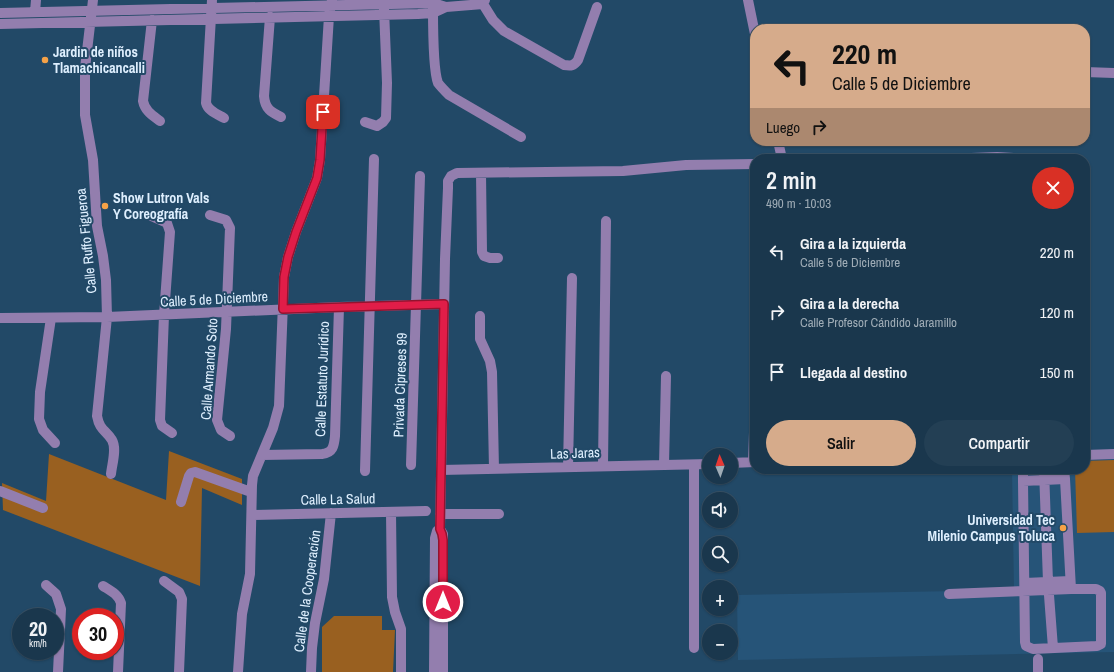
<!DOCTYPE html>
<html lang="es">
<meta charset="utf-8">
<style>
:root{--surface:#1a374d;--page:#233f54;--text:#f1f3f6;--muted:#9facb6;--line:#385165;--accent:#d6ab8b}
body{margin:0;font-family:"Archivo Narrow",sans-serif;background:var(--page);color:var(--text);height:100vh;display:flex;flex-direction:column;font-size:15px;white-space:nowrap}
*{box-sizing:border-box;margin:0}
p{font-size:13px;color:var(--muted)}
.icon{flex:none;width:22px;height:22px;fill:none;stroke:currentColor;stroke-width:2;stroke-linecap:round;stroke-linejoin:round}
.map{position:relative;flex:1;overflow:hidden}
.drawer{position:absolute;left:750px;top:154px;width:340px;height:320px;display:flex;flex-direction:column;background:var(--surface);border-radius:16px;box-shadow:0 1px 3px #0004,0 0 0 1px var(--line)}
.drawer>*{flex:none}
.top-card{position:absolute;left:750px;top:24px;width:340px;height:122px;border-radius:16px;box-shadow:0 1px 3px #0004,0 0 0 1px var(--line);background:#d6ab8b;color:#111;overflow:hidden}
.needle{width:26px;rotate:358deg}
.buttons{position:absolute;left:702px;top:448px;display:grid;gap:8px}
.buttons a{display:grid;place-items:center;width:36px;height:36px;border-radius:50%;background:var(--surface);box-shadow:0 1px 3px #0004,0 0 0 1px var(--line);font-size:20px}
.speed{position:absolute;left:12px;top:608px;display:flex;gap:8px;font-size:20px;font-weight:700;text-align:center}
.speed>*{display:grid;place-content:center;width:52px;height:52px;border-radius:50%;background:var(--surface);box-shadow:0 1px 3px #0004,0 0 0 1px var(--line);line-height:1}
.speed small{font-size:10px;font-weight:400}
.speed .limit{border:6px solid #d22;background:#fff;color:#111}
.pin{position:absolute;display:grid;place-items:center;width:34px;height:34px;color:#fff;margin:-17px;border-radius:8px;box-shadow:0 2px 6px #0006}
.me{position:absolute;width:44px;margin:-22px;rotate:0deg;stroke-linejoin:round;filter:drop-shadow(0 0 3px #0008)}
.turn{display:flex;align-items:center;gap:14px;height:84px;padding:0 16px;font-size:18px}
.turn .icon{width:52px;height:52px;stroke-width:2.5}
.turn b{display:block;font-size:28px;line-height:34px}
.then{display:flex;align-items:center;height:38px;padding:0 16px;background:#0003;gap:8px;font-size:15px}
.round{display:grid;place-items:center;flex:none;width:42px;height:42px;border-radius:21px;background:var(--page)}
.overview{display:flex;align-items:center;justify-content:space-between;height:68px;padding:0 16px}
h1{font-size:24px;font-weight:600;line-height:30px}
.button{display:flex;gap:8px;margin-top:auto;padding:8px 16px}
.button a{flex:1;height:46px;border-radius:24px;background:var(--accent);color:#111;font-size:16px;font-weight:600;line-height:46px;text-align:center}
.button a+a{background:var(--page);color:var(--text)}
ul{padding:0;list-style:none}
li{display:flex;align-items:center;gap:12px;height:60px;padding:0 16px}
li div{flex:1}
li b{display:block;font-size:15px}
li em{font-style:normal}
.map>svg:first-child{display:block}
.built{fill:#265478}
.green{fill:#996020}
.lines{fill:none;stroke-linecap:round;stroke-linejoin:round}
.minor{stroke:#937eae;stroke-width:10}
.route-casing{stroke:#92132f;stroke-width:10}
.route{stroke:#e11d48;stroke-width:7}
.poi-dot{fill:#f6a247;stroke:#224967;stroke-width:1.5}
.labels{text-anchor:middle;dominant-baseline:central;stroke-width:4;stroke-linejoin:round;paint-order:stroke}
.poi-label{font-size:14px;font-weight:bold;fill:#deeffe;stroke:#224967;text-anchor:start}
.street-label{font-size:14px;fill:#deeffe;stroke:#224967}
</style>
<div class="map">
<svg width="1114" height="672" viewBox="0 0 1114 672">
<rect width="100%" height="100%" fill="#224967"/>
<path class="built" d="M1114 459V652L738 660 737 595 1014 590 1012 469H1085V460Z"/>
<path class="green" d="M169 451 242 479V505L202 488 200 586 3 510 2 483 46 501 49 454 166 500Z
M1114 460V532L1077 533 1075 469H1085V461Z
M334 616H382V630H395L393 672H322V627Z"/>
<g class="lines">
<path class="minor" d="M93 0 85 68V115L93 160 97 226 103 256 106 280 107 317 97 416C100 431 105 429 112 440 117 449 112 464 111 474
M212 0 206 103C208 111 217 114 224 118
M748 0 755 34
M483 4 493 20 504 31 564 65C571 66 574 66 578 60L597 7
M433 8C433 24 433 70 438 83 441 87 445 91 449 95L521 137
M35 12 36 0
M0 13 433 3 446 7 483 4 485 0
M270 17 264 96C265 109 271 112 281 117
M152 20 143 101C145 111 152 115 160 121
M0 24 418 14 433 13 446 7
M1085 72 1114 73
M365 122 377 126 383 122 386 118 387 83 384 9
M778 141 782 159
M946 159 997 157 1029 159
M481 173 482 252 484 256 490 258H498
M149 215 167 223 170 232 164 315 160 420 162 426 172 433
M210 215 226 220 230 228 226 329 217 420 221 430 230 436
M480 316V339L490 361 492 372 494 469
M0 318 107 317 339 307 444 304
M51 318 40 392 39 419 43 430 55 443
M262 455 322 454C333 453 334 446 335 436L339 307
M1085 455 1114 454
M753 462 755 403
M731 463 755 462
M411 465 420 176
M664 465 666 376
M603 466 606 221
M568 467 572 278
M1044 469 1048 582 1053 648
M1064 469 1065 479
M441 470 709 464
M1023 470V481
M365 471 374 159
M1065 479 1071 589H1096L1100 591 1101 593V644L1097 646 1033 649 1026 646 1025 642 1023 481Z
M0 491 43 508
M181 502 189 476 191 473 195 472 251 492
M391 512 392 597 395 612 401 629V672
M440 514H499
M252 515 426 511
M164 581 179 592 182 599 179 672
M1025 583 1070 581
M46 585 56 594 61 609 58 672
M103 586C111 591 118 594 121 603L118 672
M949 594 1071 589
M694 648V465
M1038 659V672
M238 672 242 614 250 574 252 485 253 476 273 428 279 406 284 277 288 257 296 232 317 178 320 160 329 16 332 0
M311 672 312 648 315 623 324 579 331 513
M434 672 435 538 437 531 440 529
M443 672V534L440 529 445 259 448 188V181L451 176 457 173 623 171 686 165 755 164"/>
</g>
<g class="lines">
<defs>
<path id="route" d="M323 112 320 160 317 178 296 232 288 257 284 277 283 309 444 304 440 529 442 534 443 540V602"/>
</defs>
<use href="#route" class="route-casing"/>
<use href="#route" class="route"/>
</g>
<g class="poi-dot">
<circle cx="45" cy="60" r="4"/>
<circle cx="105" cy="206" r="4"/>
<circle cx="1063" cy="528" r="4"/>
</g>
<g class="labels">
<g class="poi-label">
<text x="53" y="52">Jardin de niños<tspan x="53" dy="16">Tlamachicancalli</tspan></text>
<text x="113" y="198">Show Lutron Vals<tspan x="113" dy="16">Y Coreografía</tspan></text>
<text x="1055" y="520" text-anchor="end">Universidad Tec<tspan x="1055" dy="16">Milenio Campus Toluca</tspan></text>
</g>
<g class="street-label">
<text transform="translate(86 241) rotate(-96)">Calle Ruffo Figueroa</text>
<text transform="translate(214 299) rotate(-3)">Calle 5 de Diciembre</text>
<text transform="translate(209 369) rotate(-86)">Calle Armando Soto</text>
<text transform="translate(322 379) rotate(-88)">Calle Estatuto Jurídico</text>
<text transform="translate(400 385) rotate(-88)">Privada Cipreses 99</text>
<text transform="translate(575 453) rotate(-2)">Las Jaras</text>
<text transform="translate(338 499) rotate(-1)">Calle La Salud</text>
<text transform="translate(307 591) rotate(-82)">Calle de la Cooperación</text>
</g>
</g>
</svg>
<div class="buttons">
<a><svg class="needle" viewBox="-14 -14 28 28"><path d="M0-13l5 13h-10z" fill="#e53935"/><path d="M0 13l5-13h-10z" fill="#9facb6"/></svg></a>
<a><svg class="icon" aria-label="sound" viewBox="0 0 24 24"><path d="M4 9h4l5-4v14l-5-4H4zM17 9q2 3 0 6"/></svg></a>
<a><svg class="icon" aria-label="search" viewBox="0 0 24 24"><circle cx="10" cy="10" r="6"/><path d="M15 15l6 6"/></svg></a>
<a>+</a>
<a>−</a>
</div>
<div class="speed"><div>20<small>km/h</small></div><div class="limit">30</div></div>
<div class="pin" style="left:323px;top:112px;background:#d93025"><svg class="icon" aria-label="arrive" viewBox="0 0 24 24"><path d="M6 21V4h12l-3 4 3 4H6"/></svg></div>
<svg class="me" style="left:443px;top:602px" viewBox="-20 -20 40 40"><circle r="17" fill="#e11d48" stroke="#fff" stroke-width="3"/><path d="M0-11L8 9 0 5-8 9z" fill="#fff"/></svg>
<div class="top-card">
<div class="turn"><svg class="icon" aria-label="left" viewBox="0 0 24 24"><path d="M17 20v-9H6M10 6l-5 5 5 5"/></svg><div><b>220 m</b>Calle 5 de Diciembre</div></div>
<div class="then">Luego<svg class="icon" aria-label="right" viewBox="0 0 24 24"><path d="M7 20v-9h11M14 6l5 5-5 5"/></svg></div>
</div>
<section class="drawer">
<div class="overview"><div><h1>2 min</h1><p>490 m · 10:03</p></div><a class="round" style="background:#d93025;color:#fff"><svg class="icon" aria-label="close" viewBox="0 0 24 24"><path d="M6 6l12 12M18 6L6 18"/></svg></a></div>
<ul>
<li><svg class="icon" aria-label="left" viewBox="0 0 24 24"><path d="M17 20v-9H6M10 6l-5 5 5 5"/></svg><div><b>Gira a la izquierda</b><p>Calle 5 de Diciembre</p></div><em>220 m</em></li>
<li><svg class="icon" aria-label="right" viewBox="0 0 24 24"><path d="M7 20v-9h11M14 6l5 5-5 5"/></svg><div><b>Gira a la derecha</b><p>Calle Profesor Cándido Jaramillo</p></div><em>120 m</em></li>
<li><svg class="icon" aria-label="arrive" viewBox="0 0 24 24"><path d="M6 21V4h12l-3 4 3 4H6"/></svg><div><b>Llegada al destino</b></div><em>150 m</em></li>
</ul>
<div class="button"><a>Salir</a><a>Compartir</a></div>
</section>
</div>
